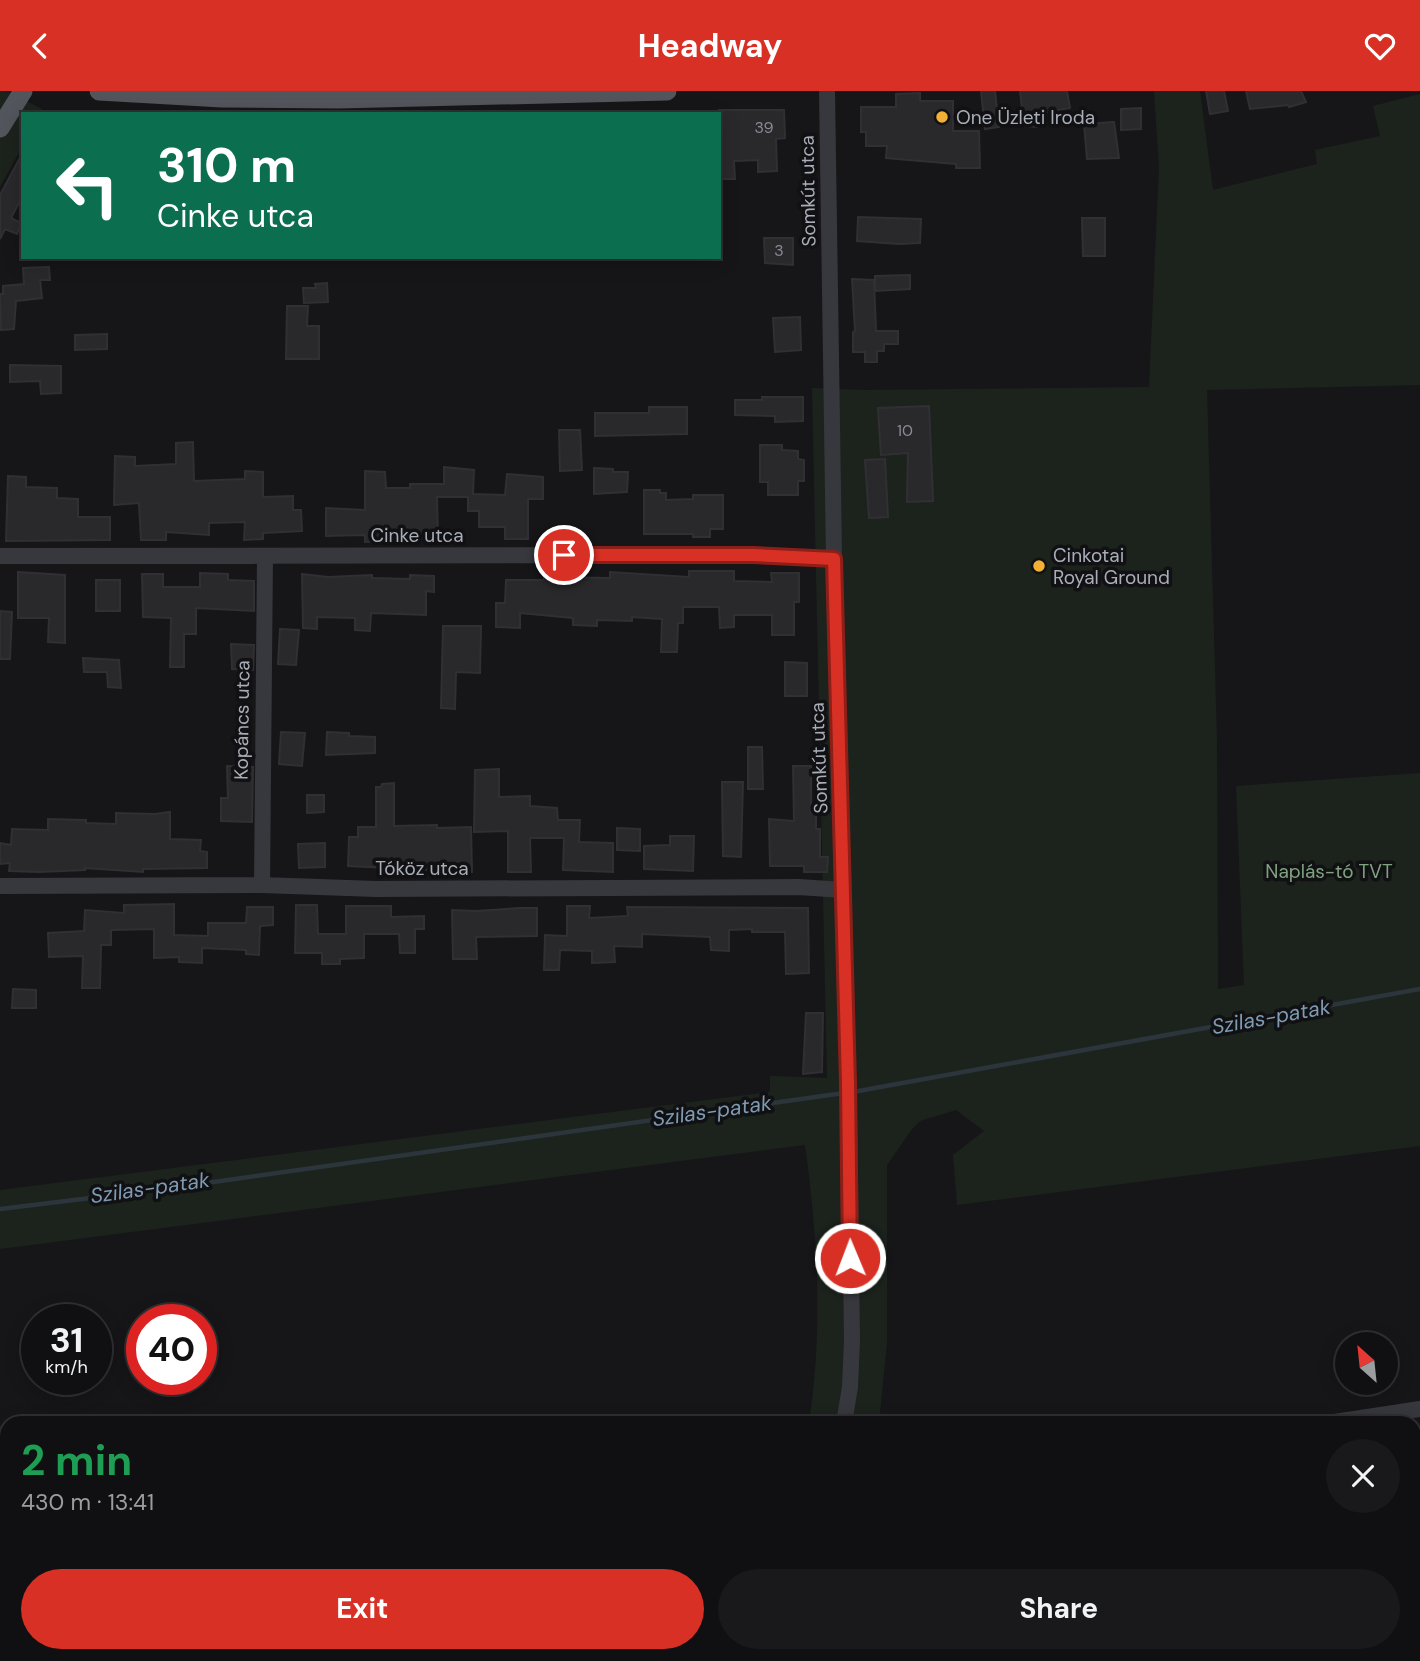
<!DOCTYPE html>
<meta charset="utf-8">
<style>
:root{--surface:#101012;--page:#19191b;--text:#f1f3f6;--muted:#9c9d9f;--line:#303032;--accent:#d93025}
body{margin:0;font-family:"DM Sans",sans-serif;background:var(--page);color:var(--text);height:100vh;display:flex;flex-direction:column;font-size:26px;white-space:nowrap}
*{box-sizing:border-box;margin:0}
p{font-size:23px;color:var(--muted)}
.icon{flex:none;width:38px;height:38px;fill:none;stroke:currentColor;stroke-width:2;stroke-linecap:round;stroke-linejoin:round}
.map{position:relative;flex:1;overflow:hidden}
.sheet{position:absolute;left:0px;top:1325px;width:1421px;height:247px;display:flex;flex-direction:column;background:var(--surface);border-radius:21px 21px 0 0;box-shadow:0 4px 18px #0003,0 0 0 2px var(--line)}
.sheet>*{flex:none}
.guide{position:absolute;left:21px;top:21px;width:700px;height:147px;border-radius:0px;box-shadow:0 4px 18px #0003,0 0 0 2px var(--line);background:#0b6e4f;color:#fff;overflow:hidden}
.needle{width:46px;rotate:333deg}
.tools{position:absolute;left:1335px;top:1241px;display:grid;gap:14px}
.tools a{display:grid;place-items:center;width:63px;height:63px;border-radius:50%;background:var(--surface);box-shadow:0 4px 18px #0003,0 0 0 2px var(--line);font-size:35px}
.speed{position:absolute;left:21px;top:1213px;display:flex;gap:14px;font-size:35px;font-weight:700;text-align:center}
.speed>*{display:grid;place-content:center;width:91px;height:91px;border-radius:50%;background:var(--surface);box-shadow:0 4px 18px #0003,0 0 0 2px var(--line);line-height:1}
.speed small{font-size:18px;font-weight:400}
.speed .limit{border:10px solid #d22;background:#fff;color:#111}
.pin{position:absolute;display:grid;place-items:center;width:60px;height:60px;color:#fff;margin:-30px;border:4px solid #fff;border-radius:50%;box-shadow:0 2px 7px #0007}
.me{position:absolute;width:77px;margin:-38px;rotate:359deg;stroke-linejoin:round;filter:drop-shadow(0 0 5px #0008)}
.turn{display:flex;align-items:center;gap:24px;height:147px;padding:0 21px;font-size:32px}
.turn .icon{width:91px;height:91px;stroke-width:2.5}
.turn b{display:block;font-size:49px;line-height:60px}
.round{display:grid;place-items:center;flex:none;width:74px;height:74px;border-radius:37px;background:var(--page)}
.head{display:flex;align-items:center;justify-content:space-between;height:119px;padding:0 21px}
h1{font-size:42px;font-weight:700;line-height:52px;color:#1e9e55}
.action{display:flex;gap:14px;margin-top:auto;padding:14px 21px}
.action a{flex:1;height:80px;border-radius:42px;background:var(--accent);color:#fff;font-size:28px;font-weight:700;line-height:80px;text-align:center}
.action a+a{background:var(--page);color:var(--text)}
header{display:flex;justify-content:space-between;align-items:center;height:91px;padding:0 21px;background:var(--accent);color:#fff;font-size:32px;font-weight:700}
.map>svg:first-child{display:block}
.green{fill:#1c231d}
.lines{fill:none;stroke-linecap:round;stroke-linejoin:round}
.stream{stroke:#2c353c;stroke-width:4.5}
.building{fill:#29292c;stroke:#303034;stroke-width:2}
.minor{stroke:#37383d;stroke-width:16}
.major{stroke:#53555c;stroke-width:19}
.route-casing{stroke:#8d1f18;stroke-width:18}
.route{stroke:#d93025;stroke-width:12}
.poi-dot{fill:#f2b134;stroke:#111113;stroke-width:2.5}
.labels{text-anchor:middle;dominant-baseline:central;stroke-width:7;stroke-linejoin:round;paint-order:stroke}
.number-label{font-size:16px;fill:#888b94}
.poi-label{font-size:19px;fill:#a8adb8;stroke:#111113;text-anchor:start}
.street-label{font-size:19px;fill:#a8adb8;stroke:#111113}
.park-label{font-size:19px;fill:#7fa381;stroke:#111113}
.water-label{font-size:21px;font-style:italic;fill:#7f9bb3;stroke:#111113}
</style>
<header><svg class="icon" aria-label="back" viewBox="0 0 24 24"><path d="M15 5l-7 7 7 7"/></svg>Headway<svg class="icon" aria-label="heart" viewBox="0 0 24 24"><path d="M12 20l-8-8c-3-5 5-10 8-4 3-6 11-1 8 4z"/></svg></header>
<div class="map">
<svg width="1420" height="1570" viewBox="0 0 1420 1570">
<rect width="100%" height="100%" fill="#161618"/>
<path class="green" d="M0 0H6L42 18 40 23H23V54L0 96Z
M1154 0H1200L1213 99 1317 73 1315 59 1380 45 1373 15 1420 3V294L1207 299 1217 650 1218 898 1244 894 1236 695 1420 682V1055L957 1114 953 1064 984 1040 956 1019 920 1030 912 1038 887 1074V1251L879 1332H809C823 1239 818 1147 805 1054L0 1158V1099L770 1001V985L827 987 812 297 865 299 1149 296 1159 77Z"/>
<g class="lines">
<path class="stream" d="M853 1001 1420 898
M0 1118 157 1099 844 1002"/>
</g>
<path class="building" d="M981 0H995L999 36 985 38Z
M1020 0H1067L1070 17 1035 23 1037 36 1024 35Z
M1206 0H1224L1228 20 1210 23Z
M1246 0H1301L1306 11 1289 16 1288 14 1250 18Z
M920 2V10H953V40H979L980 77H956V73L886 67 887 55H866V41H861V16H896V3Z
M1141 17V38L1121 39V18Z
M719 19H784L785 47 776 48 777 80 758 81V69L734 70 735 88H720Z
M1114 31 1119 67 1087 68 1084 33Z
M23 61V104L11 127 21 132 17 143 5 138 0 148V104Z
M858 126 921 128 920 152 899 153 857 150Z
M1082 127H1105V165H1083Z
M764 147H793V174L765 172Z
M49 176 50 189H40L42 207 16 210 14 238 1 239 0 203H3V195L24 193 23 177Z
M910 184V198L875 200V185Z
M852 188 874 189 876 240H898V253H884V260H877V271H865V261H853V241L855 240Z
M327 192 328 211 304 212 303 197H316L315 193Z
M287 215H308L307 235H319V268H286Z
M800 226 801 259 775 261 773 227Z
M107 243V258L75 259V244Z
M10 274 61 275V302L41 303 40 290 10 291Z
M762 306H803V330L775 331V325L735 324V309H762Z
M929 315 933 410 907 411 908 362 881 364 878 317Z
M649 316H687V343L595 345V322H649Z
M559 339H580L582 379 560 380Z
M193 351 194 390 245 388V380L263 381V406L293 405V419H301L302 440 263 442V448L244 449 245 431 209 432V444L166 441V449H141L139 412 114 414 115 365 135 366V375L176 373V352Z
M760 354H782V359L798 360V368L804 369V390H798V404H768V391H760Z
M885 368 888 426 869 427 865 369Z
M444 376 474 379 473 403 505 404 507 383 543 386V408H528V448H505V436H479V420H468V406H437L438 447 365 451V444L326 445V417L365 419V380L385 381 386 397H410V393H444Z
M594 377 613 378V381H628L627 401 594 403Z
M8 385 26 386V396L57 397V407L78 408V426H110V449L6 450Z
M644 399H660V402H666V409L693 408V404H723V438H710V446H693V443H644Z
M689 480H734V490L772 491 771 482H799V511H794V544H772V524H734V536L720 537 719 516H683V532H678L677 561H661L662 528 632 526V530L597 529V535L573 534V527L520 522V537L496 536V512H505L506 489H544V486L610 487V481L689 486Z
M18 481 65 484V552L48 551 49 527H18Z
M200 482 228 483V489L254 490V520L196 517V543H184V576H170L171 527 143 526 142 483H163V496H200Z
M302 483 328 486 372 484V487L410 488V484L434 485V501L426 500V524L371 522 370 540 355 539V527L317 526V538L303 537Z
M96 489H120V520H96Z
M0 520 12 521 10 568H0Z
M443 535H481L480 582 456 581 455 618 441 617Z
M280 538 299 539 296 574 278 573Z
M231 553 254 554 253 579 232 578Z
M83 567 119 569 121 597 108 596 107 581H84Z
M785 571 807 572V605H785Z
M281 641 305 642 302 675 279 673Z
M327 641 349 642V645L375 646V662L326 664Z
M748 656H762L763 698H748Z
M227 675 253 676 252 731 221 730V707H228Z
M793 675H811V722H816V738H820V766H828L827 781H804V775H770L769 728 794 730Z
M499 678V706L530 705V715L557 717 558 729H580L579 751 613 752V781L563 779 564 747H530L531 781H508V740L474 741 475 679Z
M722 691H743L741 766 723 765Z
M394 692V735L437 734V737L471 736 472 781 348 775 349 746H358V736H376V696H381L382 693Z
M307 704H324V721L307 722Z
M170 721V748L201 749 200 760 207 761V777L143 778V781L85 777V779L39 781 9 780 10 772 0 773V752L11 754 12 738 48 739V728L86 729V732L116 733V722L155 723Z
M617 737 640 738V760L617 759Z
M670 745H694L693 780 644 778V755L670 754Z
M325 752V776L299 777 298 753Z
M174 813V844L208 845V832H246L247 816H273V834L260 835 259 864 246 863V859L202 857V872L179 871V866L154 867V838L111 839V854H101L100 897H82L83 865 49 866 48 842 84 840 85 819 124 822V814Z
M296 814H317L318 843H346V815H391V826L424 825V838H415V862H400L399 843H364V867L340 868V873H322V862H295Z
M567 815H590L589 827 628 825 627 816 808 817 809 882 786 883 785 841H752V838L729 839V860L711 859 710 846 642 843V856L614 855 615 871 592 872V860L560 859 559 879H544L545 844 567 845Z
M520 817H537V845L476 846 477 868H453L452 819 476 820Z
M13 898 36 899V917H12Z
M806 922H823L822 981 803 983Z"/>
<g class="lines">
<path class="minor" d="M827 0 834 468 849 1017 852 1249 850 1296 844 1332
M0 465 753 464 834 468
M262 794 265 465
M0 795 262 794 376 798 799 796 843 799
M1328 1332 1420 1318
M0 1523 7 1522
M1414 1558 1420 1562
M849 1564 858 1570
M173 1570 176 1564
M446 1570 449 1564
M734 1570 737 1564
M1197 1570 1200 1564"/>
<path class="major" d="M99 0 222 7 339 8 667 0
M0 37 23 0"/>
</g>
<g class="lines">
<defs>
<path id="route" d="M564 464H753L834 468 848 992 850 1167"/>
</defs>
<use href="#route" class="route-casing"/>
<use href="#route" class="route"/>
</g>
<g class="poi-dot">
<circle cx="942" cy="26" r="7"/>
<circle cx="1039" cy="475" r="7"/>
</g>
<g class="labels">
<g class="number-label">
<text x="764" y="36">39</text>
<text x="779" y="159">3</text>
<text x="905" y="339">10</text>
</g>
<g class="poi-label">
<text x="956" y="26">One Üzleti Iroda</text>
<text x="1053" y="464">Cinkotai<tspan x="1053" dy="22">Royal Ground</tspan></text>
</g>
<g class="street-label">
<text transform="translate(808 100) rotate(-91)">Somkút utca</text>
<text x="417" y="444">Cinke utca</text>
<text transform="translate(242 629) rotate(-89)">Kopáncs utca</text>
<text transform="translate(819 667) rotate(-92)">Somkút utca</text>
<text x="422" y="777">Tóköz utca</text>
</g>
<g class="park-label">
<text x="1329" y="780">Naplás-tó TVT</text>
</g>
<g class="water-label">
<text transform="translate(1271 926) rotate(-10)">Szilas-patak</text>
<text transform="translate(712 1020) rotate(-8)">Szilas-patak</text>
<text transform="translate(150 1097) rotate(-8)">Szilas-patak</text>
</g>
</g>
</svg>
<div class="tools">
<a><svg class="needle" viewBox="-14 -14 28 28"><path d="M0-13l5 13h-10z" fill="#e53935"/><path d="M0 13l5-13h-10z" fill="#9c9d9f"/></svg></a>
</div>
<div class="speed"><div>31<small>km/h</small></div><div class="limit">40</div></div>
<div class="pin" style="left:564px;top:464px;background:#d93025"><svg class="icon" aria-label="arrive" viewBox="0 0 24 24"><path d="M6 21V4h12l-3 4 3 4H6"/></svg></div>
<svg class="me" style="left:850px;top:1167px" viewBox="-20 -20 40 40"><circle r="17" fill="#d93025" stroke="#fff" stroke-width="3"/><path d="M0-11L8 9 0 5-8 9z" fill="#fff"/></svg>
<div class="guide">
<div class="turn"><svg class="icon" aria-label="left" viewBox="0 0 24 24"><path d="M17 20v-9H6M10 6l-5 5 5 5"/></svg><div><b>310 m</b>Cinke utca</div></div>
</div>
<section class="sheet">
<div class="head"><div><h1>2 min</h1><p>430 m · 13:41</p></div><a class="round"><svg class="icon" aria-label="close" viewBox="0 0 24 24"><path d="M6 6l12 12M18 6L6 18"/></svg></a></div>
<div class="action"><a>Exit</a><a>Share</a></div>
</section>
</div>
